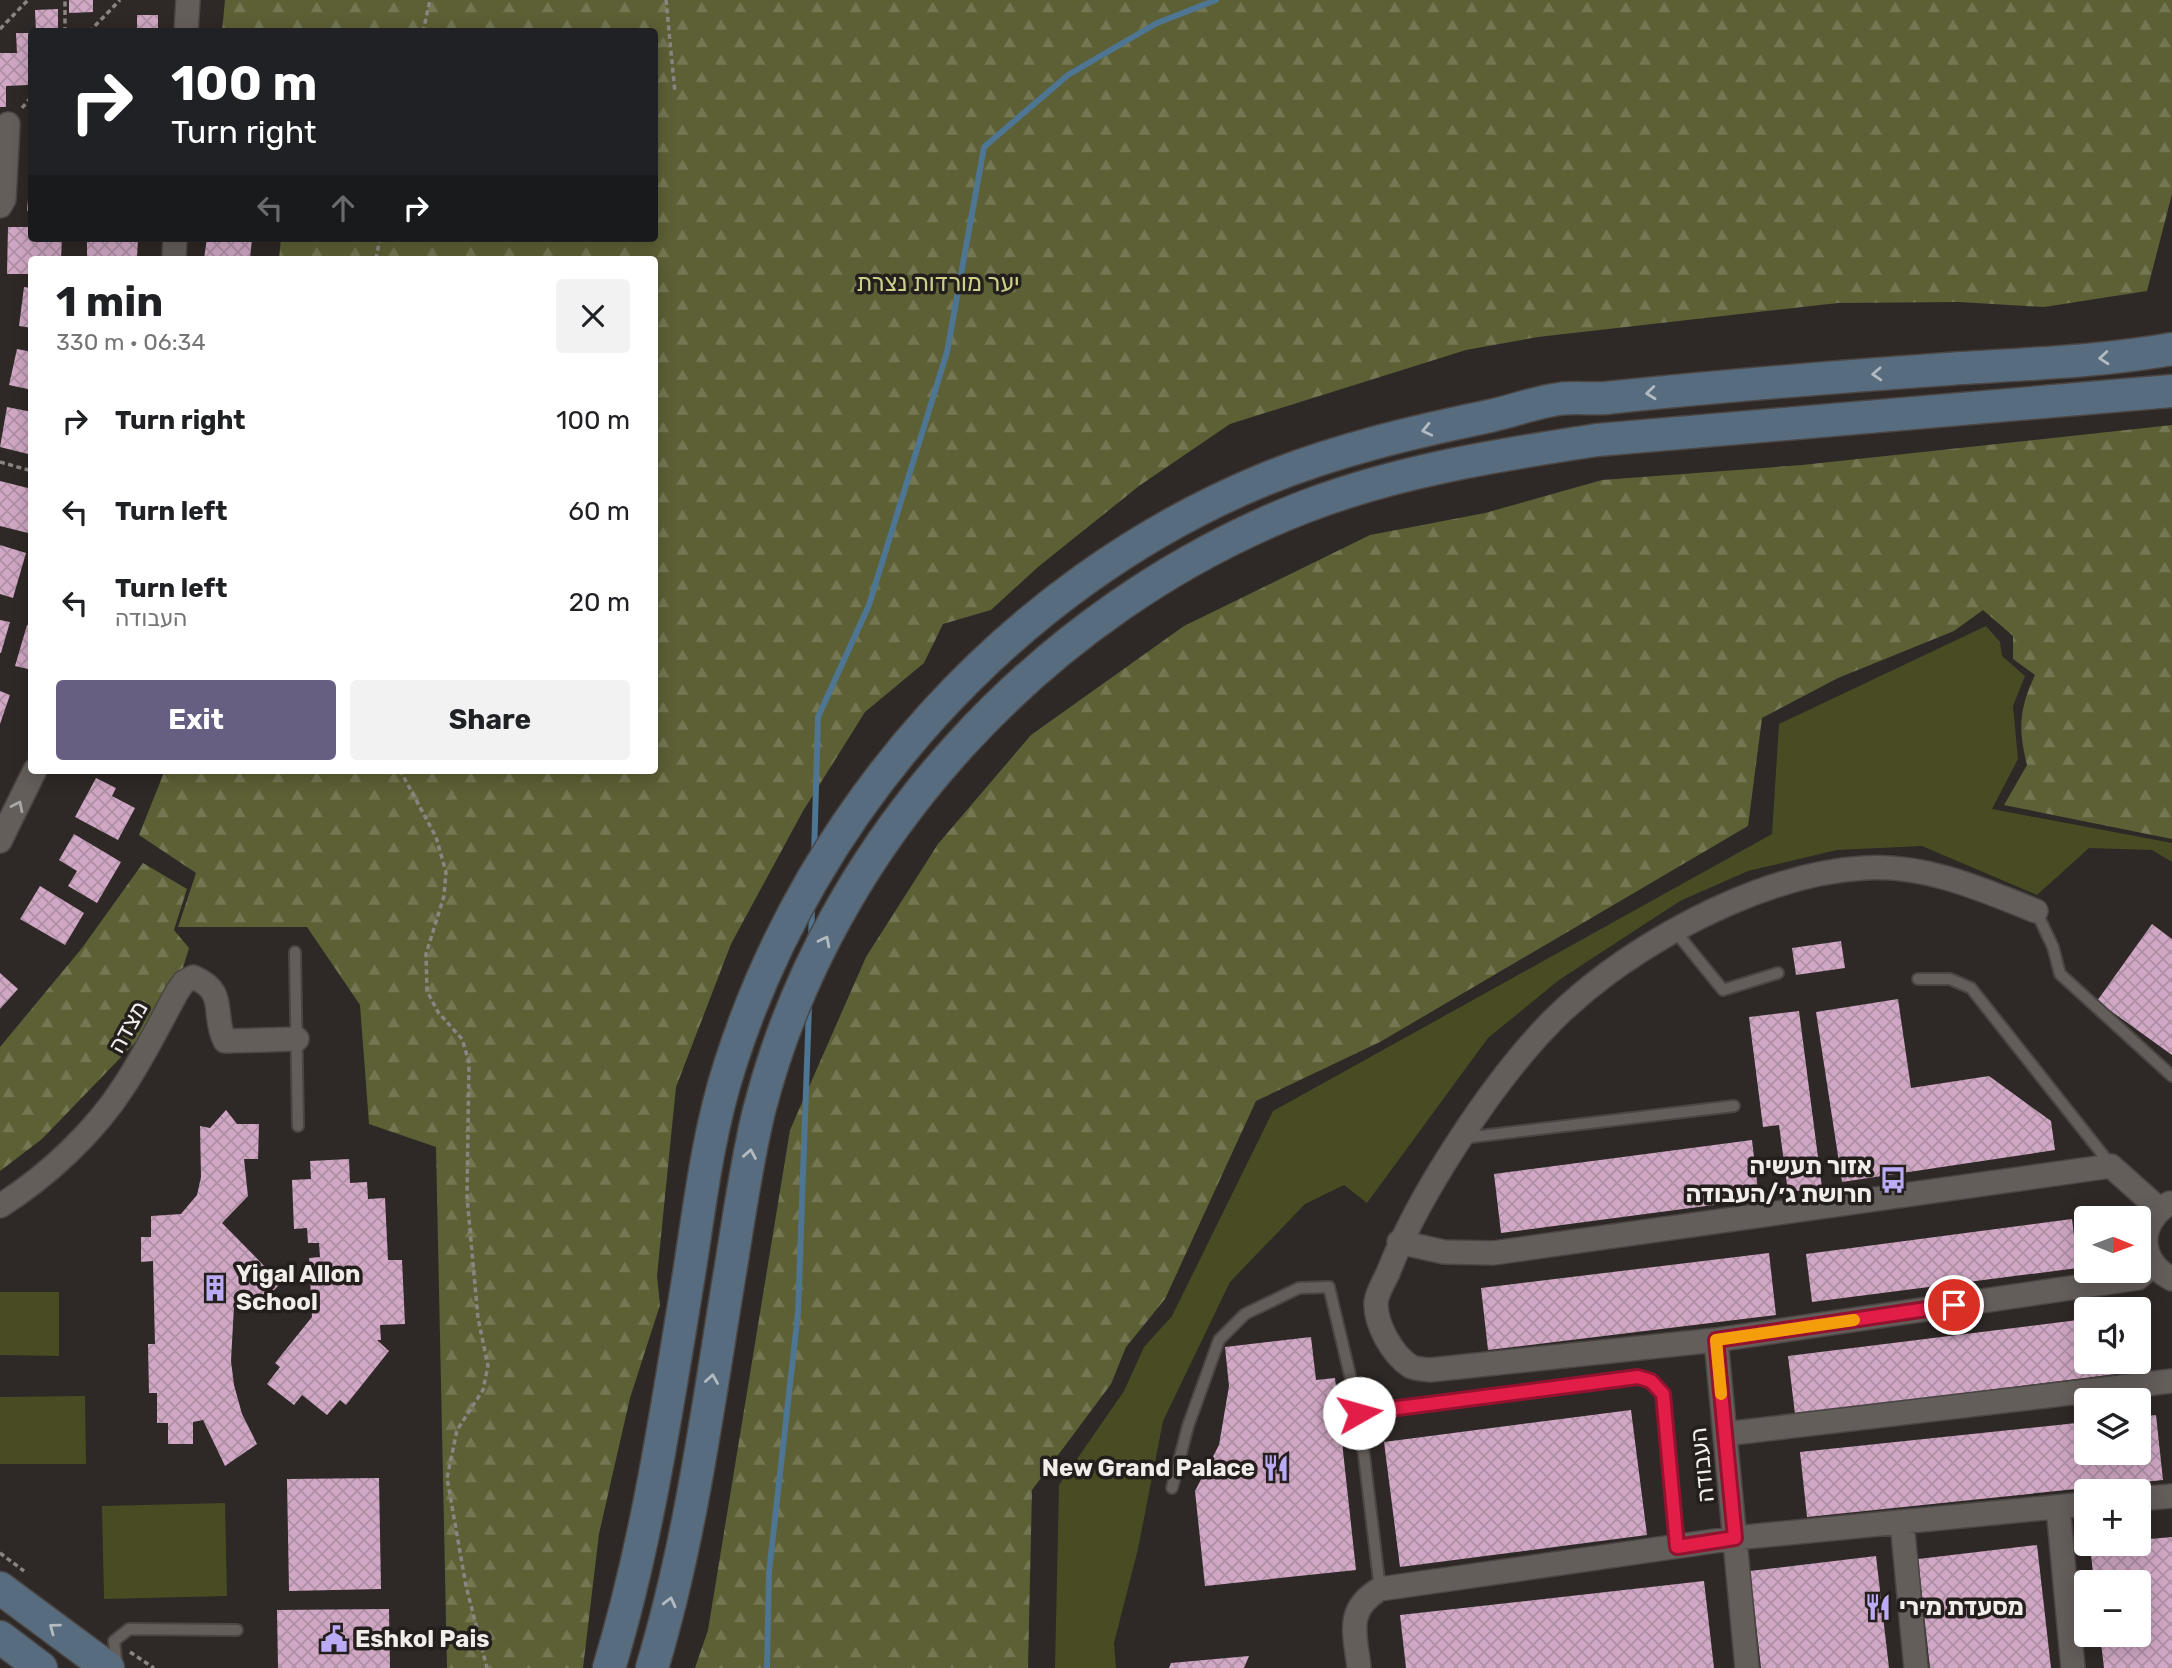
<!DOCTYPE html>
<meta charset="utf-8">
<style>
:root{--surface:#fff;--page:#f2f2f2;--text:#202124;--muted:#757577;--accent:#665f82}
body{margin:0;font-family:Rubik,"Noto Sans Hebrew",sans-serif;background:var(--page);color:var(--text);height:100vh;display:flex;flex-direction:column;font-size:26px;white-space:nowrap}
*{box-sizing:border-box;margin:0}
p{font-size:23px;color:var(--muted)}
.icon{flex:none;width:38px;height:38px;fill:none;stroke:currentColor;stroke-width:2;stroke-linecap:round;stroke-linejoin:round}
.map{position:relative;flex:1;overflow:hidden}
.drawer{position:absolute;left:28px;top:256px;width:630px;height:518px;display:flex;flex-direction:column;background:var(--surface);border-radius:7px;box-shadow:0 4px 18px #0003}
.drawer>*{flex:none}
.hud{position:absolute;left:28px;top:28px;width:630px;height:214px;border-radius:7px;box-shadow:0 4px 18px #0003;background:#202124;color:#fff;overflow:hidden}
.needle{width:46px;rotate:91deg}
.tools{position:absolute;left:2074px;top:1206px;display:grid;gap:14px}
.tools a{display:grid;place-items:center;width:77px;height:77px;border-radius:7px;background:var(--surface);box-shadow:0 4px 18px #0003;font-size:35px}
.pin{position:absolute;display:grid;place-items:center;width:60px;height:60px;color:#fff;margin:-30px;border:4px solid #fff;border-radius:50%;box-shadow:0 2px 7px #0007}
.me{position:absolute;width:77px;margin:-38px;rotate:83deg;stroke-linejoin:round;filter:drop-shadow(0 0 5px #0008)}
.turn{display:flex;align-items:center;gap:24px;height:147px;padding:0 28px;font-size:32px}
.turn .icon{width:91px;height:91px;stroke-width:2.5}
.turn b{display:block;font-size:49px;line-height:60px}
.lanes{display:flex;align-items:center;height:66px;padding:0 28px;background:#0003;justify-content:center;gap:35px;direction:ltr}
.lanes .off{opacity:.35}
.round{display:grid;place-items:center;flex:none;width:74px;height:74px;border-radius:7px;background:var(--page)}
.headline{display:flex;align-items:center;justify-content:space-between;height:119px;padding:0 28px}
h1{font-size:42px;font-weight:700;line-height:52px}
.primary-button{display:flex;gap:14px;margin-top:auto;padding:14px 28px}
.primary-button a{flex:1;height:80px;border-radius:7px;background:var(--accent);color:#fff;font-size:28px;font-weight:700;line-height:80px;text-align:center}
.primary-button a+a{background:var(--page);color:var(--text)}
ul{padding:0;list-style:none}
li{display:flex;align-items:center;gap:21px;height:91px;padding:0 28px}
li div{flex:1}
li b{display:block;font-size:26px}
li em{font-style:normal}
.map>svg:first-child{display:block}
.green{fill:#494b23}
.forest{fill:url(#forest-firs)}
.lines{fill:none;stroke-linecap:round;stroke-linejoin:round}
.stream{stroke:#4e7591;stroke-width:6}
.building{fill:url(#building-cross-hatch)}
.lane-casing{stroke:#4b4644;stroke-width:14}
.street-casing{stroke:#4b4644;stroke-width:26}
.secondary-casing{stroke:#4b4644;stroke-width:35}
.path{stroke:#8a8583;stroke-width:3.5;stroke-dasharray:5 3.5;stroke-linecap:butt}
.lane{stroke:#645e5b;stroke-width:10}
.street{stroke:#645e5b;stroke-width:23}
.secondary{stroke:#576d7f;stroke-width:32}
.oneway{stroke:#b3bac0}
.oneway2{stroke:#aaa6a3}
.route-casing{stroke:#92132f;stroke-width:18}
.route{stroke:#e11d48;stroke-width:12}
.slow{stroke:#f59e0b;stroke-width:12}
.labels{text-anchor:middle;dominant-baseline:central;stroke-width:7;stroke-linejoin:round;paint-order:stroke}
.park-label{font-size:24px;fill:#ccd08a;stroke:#241f1c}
.street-label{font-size:24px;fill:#f1edeb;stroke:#241f1c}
.poi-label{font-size:24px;font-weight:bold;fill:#f1edeb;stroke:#241f1c;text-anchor:start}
</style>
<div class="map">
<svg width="2172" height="1668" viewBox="0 0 2172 1668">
<defs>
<pattern id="forest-firs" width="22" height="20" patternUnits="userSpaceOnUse" patternTransform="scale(1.75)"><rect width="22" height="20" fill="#5d5f35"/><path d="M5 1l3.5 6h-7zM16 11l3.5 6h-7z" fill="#757652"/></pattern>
<pattern id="building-cross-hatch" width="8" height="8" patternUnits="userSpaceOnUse" patternTransform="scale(1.75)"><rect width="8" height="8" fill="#d0a7c4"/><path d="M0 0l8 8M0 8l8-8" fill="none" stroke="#ae8fa4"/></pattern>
</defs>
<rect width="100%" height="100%" fill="#2e2826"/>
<path class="green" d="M1986 626 2000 642 2002 656 2025 676 2013 706 2018 759 1992 809 2172 843V862L2152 850 2089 848 2037 895 1922 846 1837 850 1748 871 1680 901 1559 980 1488 1038 1367 1203 1344 1185 1305 1204 1230 1282 1163 1421 1138 1549 1114 1643 1116 1668H1055L1059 1485 1124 1391 1144 1347 1172 1316 1273 1111 1772 834 1779 724Z
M0 1292H59V1356L0 1355Z
M85 1396 86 1464H0V1397Z
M225 1503 227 1596 104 1599 102 1506Z"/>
<path class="forest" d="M225 0H2172V194L2147 291 2044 307 1959 302 1838 303 1538 337 1466 350 1230 424 1139 486 1038 567 991 610 943 624 924 663 865 712 803 811 731 944 676 1087 657 1276 660 1305 630 1398 599 1534 583 1668H447L436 1147 369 1124 360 1005 307 927H178L196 873 139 835 165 770H654V259H279L281 238H654V32L222 31Z
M2172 425V839L2004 805 2027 765C2018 728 2019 709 2035 675L2013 659V636L1983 610 1954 631 1838 678 1762 718 1748 826 1380 1042 1256 1101 1165 1299 1126 1347 1111 1384 1032 1490 1028 1668H695L708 1630 790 1130 866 957 938 844 1031 735 1184 626 1370 535 1485 513 1602 480 1802 465Z
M143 863 187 889 174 930 189 948 179 981 154 1023 42 1139 0 1171V1047L82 948Z"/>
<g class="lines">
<path class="stream" d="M814 856 818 717 869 605 947 352 984 147 1068 75 1157 23 1216 0
M811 940 812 909
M767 1668 769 1572 798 1313 809 1007"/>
</g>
<path class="building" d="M69 0H93V12L69 13Z
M58 9V32H36L35 10Z
M137 15H158V32H137Z
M16 33H32L28 85 6 86V107H0V53H17Z
M30 175H32V212L27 211Z
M8 227H32V238H62L61 259H32V274H7Z
M87 238H138L137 259H87Z
M207 238 252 239 250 259H204Z
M24 287 32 288V328L19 326Z
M17 349 32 352V390L9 385Z
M7 407 32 412V455L0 447Z
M0 481 32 489V518L28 533 0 526Z
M0 545 26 553 13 598 0 594Z
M0 620 10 622 1 653H0Z
M27 625 32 627V670L15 666Z
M0 691 10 695 0 724Z
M96 778 116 788 112 796 135 808 118 840 75 817Z
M74 834 121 862 97 903 68 886 77 871 59 860Z
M40 886 84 913 65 945 20 919Z
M2152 924 2172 939V1055L2097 1001Z
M1841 941 1845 968 1796 975 1792 948Z
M0 973 18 989 0 1009Z
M1898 999 1911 1088 1989 1076 2051 1121 2055 1150 1842 1182 1816 1012Z
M1799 1011 1822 1188 1788 1192 1779 1125 1763 1127 1749 1017Z
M226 1110 237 1124H259L258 1159H244L248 1196 222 1223 281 1283 257 1307 244 1294 234 1306 231 1361 234 1385 242 1414 257 1444 225 1466 203 1420 193 1422V1444H168V1423H157V1393H149L148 1344H155L153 1261 141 1262V1237H151V1216L181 1214 197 1195 201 1177 200 1126 210 1128Z
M1752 1140 1759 1199 1501 1233 1494 1174Z
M349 1159 350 1183 367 1182 368 1199 385 1198 388 1260H402L405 1324 380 1325 381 1340H377L389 1351 346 1405 340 1400 327 1415 302 1395 294 1405 267 1384 280 1367 275 1363 312 1317 309 1258 320 1257 319 1243H308L307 1228 294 1229 292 1180 311 1179 310 1161Z
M2072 1219 2078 1268 1812 1302 1806 1254Z
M1769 1253 1776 1315 1488 1350 1481 1288Z
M2138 1312H2141L2148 1370 1795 1414 1788 1356 2086 1319V1362H2138Z
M1311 1337 1316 1380 1335 1378 1356 1570 1205 1586 1195 1491 1219 1445 1229 1386 1225 1347Z
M1631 1410 1647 1535 1400 1567 1384 1442Z
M2156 1415 2163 1480 1807 1517 1800 1452 2086 1422V1452H2138V1417Z
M379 1478 381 1589 289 1591 287 1479Z
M2172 1537V1668H2104L2100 1634H2138V1582H2094L2090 1546 2138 1544V1540Z
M2037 1545 2051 1668H1930L1918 1559Z
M1876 1556 1889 1668H1761L1750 1571Z
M1704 1581 1714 1668H1406L1400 1615Z
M389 1609 390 1668H278L277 1610Z
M1249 1656 1244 1668H1169L1171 1663Z"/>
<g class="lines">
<defs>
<path id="lane" d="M2036 911 2053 947 2060 974 2172 1076
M1675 931 1723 990 1778 973
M295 952 298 1126
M1918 979H1950L1971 988 2111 1165
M1463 1138 1734 1106
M1172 1488 1188 1426 1219 1340 1245 1314 1299 1288 1329 1287 1359 1413
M1380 1589 1359 1413 1638 1377 1651 1381 1663 1394 1677 1547
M117 1668 114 1641 129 1629 237 1630"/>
<path id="street" d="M186 32 188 0
M0 206 4 199 8 124
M174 259 175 238
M0 841 35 770
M2036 911C1981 889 1925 864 1864 868 1776 873 1678 922 1608 973 1589 987 1568 1005 1552 1021 1493 1081 1418 1195 1388 1273 1384 1281 1377 1293 1376 1302 1375 1324 1392 1354 1410 1366 1415 1369 1423 1369 1430 1370L1716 1340 2138 1278 2153 1265
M2170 1203C2137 1222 2138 1262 2172 1279
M0 1206C46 1177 94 1133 124 1086 144 1056 160 1023 177 992L184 982 193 977C229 992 211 1014 225 1041L297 1039
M1399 1242 1444 1252 1493 1253 2111 1166 2159 1209
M1716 1340 1747 1668
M1725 1434 2172 1381
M2138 1499 2172 1496
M2058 1507 2073 1668
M1902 1522 1916 1668
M1359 1668C1355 1632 1345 1610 1380 1589L1735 1538 2086 1504"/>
<path id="secondary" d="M0 1588 108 1668
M0 1637 41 1668
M609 1668C648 1539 667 1407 689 1274 700 1204 708 1133 730 1065 812 807 1012 584 1263 480 1336 450 1413 432 1490 416 1513 411 1536 402 1559 399 1574 397 1591 399 1606 398 1720 386 1834 377 1948 369 2023 364 2098 362 2172 349
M652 1668C691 1539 708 1405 730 1272 739 1218 746 1164 759 1111 828 840 1044 608 1304 507 1397 471 1498 455 1597 440L2172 391"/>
</defs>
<use href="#lane" class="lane-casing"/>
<use href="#street" class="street-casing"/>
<use href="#secondary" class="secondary-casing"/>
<path class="path" d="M666 0 675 93
M0 29 28 0
M65 32V0
M89 32 120 0
M423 32 430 0
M22 108 32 96
M376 259 380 238
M0 462 32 471
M400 770 436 837 446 872 444 896 426 954 427 991 438 1012 462 1039 469 1062 467 1197 478 1318 488 1366 483 1390 457 1430 447 1478 466 1586 487 1668
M0 1553 24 1571
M130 1652 154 1668"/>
<use href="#lane" class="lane"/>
<use href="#street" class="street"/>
<use href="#secondary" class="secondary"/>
</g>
<defs><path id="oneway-chevron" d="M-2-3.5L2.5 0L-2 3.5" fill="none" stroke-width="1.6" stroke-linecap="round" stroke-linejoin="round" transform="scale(1.75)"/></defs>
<g class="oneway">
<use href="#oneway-chevron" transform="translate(2104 358) rotate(175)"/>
<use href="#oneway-chevron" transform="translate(1877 374) rotate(177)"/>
<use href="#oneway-chevron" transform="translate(1651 393) rotate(174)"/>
<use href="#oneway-chevron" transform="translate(1427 430) rotate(167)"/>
<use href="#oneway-chevron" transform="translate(825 941) rotate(-63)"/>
<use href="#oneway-chevron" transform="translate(750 1154) rotate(-80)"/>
<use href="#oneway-chevron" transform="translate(712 1379) rotate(-81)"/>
<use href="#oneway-chevron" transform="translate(670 1602) rotate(-76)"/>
<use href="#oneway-chevron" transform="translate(54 1628) rotate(-143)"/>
</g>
<use class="oneway2" href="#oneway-chevron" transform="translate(18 806) rotate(-64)"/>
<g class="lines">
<defs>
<path id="route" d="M1359 1413 1638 1377 1651 1381 1663 1394 1677 1547 1735 1538 1716 1340 1954 1305"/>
</defs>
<use href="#route" class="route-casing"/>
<use href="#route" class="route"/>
<path class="slow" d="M1721 1394 1716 1340 1854 1320"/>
</g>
<defs>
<symbol id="bus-bare" viewBox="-9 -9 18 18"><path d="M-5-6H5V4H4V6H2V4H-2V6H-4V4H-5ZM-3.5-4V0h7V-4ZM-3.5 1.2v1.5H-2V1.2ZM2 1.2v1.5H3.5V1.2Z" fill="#bbaaf6" stroke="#241f1c" stroke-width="2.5" paint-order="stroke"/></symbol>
<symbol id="building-bare" viewBox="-9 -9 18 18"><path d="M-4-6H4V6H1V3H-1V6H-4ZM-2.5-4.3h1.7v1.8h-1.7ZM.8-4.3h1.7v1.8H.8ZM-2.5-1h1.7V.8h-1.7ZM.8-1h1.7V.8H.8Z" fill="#bbaaf6" stroke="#241f1c" stroke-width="2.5" paint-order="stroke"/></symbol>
<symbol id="restaurant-bare" viewBox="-9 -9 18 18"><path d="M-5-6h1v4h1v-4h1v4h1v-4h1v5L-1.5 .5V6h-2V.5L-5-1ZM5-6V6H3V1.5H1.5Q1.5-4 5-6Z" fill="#bbaaf6" stroke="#241f1c" stroke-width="2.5" paint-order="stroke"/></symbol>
<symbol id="civic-bare" viewBox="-9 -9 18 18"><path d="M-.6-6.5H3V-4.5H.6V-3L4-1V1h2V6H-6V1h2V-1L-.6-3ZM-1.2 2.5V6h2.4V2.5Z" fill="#bbaaf6" stroke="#241f1c" stroke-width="2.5" paint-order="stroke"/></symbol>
</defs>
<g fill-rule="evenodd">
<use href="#bus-bare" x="1874" y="1161" width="38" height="38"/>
<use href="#building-bare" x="196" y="1269" width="38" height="38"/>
<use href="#restaurant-bare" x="1257" y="1449" width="38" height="38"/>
<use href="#restaurant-bare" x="1859" y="1588" width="38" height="38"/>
<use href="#civic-bare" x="315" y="1620" width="38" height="38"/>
</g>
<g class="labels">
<g class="park-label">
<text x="938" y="283">יער מורדות נצרת</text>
</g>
<g class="street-label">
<text transform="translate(128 1027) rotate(-61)">מצדה</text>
<text transform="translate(1702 1465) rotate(-96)">העבודה</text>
</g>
<g class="poi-label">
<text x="1872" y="1166" text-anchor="end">אזור תעשיה<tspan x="1872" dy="28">חרושת ג׳/העבודה</tspan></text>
<text x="236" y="1274">Yigal Allon<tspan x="236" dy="28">School</tspan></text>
<text x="1255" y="1468" text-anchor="end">New Grand Palace</text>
<text x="1899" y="1607">מסעדת מירי</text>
<text x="355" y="1639">Eshkol Pais</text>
</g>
</g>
</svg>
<div class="tools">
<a><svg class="needle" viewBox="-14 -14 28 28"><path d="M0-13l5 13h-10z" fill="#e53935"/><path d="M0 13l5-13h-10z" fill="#757577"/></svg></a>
<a><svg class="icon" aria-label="sound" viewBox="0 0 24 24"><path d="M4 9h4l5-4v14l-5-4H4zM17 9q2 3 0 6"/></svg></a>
<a><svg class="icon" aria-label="layers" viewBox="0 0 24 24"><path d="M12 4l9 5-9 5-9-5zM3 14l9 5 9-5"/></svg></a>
<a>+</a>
<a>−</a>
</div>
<div class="pin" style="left:1954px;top:1305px;background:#d93025"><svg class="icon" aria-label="arrive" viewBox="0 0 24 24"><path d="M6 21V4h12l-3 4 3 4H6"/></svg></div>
<svg class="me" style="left:1359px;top:1413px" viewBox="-20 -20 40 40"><circle r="19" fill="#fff"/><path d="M0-13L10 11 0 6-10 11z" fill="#e11d48"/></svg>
<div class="hud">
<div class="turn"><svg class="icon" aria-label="right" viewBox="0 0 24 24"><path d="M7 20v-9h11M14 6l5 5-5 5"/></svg><div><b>100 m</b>Turn right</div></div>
<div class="lanes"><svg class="icon off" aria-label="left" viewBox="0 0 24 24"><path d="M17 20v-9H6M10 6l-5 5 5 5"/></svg><svg class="icon off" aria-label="ahead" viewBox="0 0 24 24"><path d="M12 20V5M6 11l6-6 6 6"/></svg><svg class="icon" aria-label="right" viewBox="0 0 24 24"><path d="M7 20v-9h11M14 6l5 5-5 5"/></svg></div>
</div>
<section class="drawer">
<div class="headline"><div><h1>1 min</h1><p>330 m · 06:34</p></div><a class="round"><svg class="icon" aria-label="close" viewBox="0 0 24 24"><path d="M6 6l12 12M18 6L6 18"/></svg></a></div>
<ul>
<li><svg class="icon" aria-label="right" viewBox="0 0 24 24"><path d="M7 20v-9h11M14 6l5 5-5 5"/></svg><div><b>Turn right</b></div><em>100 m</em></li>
<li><svg class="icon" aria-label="left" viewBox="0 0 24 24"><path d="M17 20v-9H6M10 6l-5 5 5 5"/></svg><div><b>Turn left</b></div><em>60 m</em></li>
<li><svg class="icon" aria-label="left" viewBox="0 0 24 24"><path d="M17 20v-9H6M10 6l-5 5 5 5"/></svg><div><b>Turn left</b><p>העבודה</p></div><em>20 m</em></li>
</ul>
<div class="primary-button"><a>Exit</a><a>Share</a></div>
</section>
</div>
